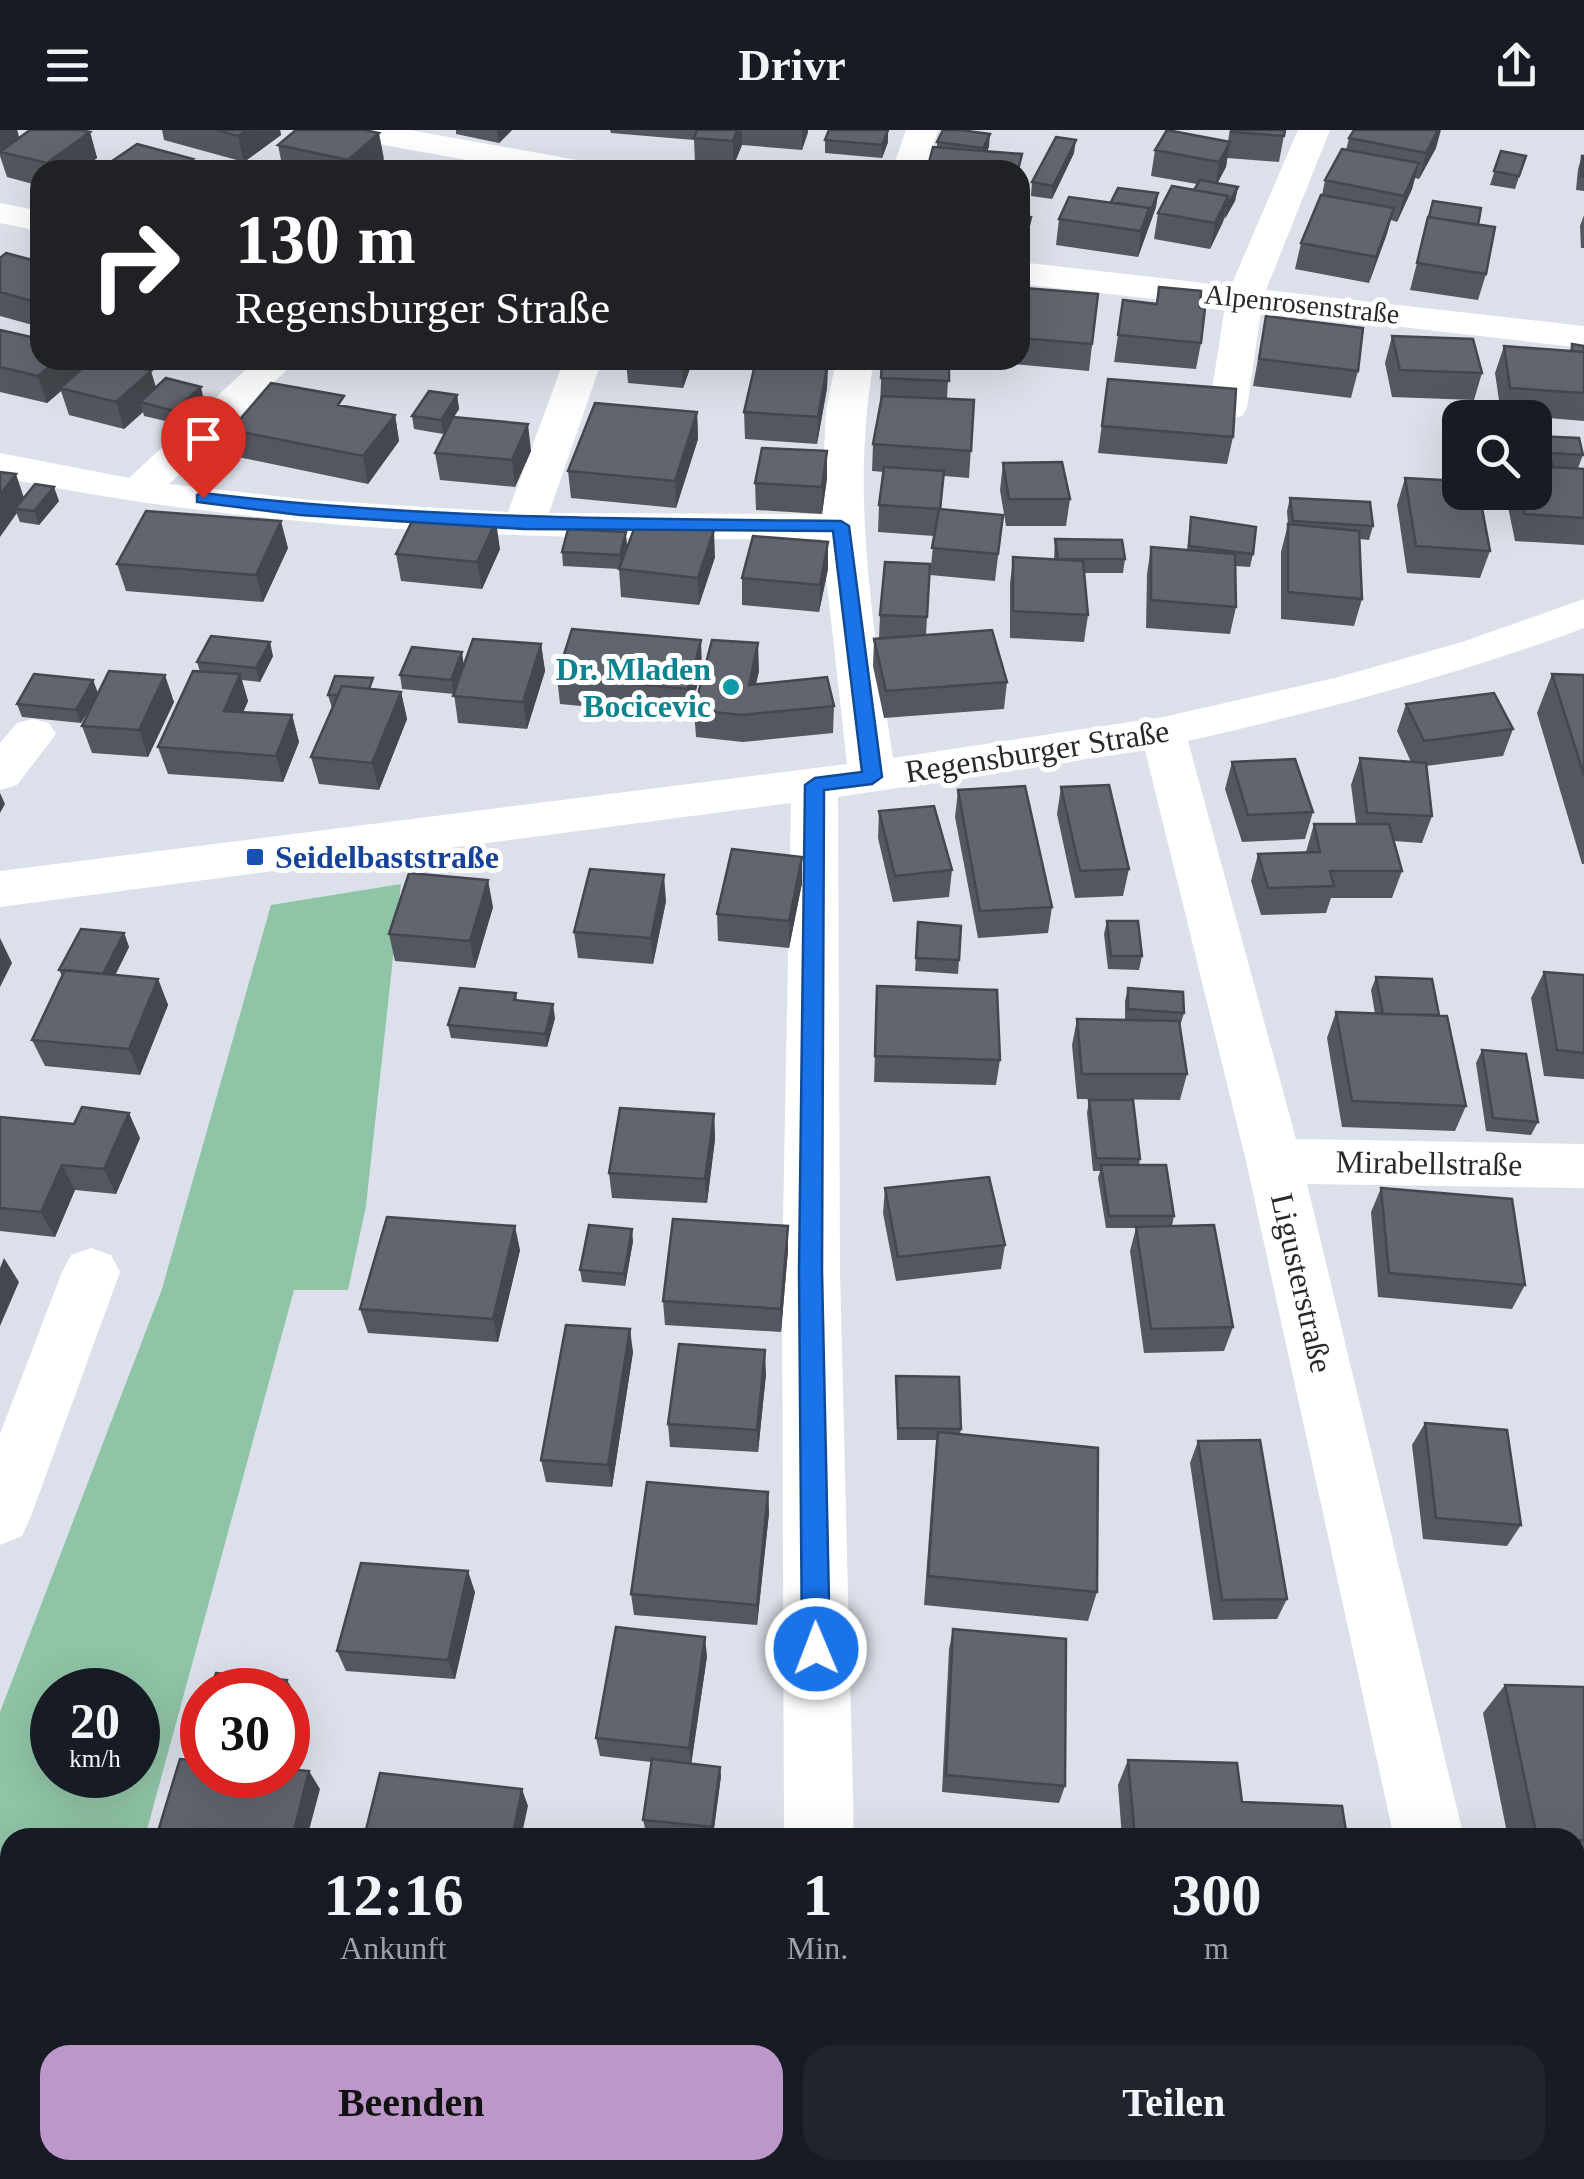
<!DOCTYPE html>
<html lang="de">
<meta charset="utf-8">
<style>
:root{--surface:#171b24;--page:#20242c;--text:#f1f3f6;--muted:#9ea1a6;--accent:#be97ca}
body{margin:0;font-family:"Times New Roman",serif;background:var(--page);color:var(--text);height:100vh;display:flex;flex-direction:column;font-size:38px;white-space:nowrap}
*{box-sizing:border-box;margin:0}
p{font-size:32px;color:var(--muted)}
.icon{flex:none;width:55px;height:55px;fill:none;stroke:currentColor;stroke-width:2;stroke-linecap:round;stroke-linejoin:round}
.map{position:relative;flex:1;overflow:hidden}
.sheet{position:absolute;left:0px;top:1698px;width:1585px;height:352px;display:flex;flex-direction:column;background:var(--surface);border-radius:30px 30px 0 0;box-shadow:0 10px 40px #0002}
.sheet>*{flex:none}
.banner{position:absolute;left:30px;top:30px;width:1000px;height:210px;border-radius:30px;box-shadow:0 10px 40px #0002;background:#202124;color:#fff;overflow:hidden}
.fabs{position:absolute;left:1442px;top:270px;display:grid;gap:20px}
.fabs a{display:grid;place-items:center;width:110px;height:110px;border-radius:20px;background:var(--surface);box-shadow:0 10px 40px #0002;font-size:50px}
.speed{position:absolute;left:30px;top:1538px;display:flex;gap:20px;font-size:50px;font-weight:700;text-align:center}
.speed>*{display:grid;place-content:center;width:130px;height:130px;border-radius:50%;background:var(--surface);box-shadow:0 10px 40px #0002;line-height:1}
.speed small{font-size:25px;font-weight:400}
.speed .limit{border:15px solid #d22;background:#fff;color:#111}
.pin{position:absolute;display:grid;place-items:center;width:85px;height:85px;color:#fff;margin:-102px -42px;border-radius:50% 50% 50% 0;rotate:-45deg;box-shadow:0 0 10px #0007}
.pin .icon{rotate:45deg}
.me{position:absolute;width:110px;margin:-55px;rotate:359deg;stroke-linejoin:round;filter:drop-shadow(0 0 8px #0008)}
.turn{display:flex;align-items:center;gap:35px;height:210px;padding:0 40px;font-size:45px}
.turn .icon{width:130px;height:130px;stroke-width:2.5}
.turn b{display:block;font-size:70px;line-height:85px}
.eta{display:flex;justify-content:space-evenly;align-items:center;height:170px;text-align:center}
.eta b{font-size:60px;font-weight:700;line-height:70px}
.button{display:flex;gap:20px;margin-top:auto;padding:20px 40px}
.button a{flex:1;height:115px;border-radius:30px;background:var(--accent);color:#111;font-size:40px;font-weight:700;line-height:115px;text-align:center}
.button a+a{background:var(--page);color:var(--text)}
header{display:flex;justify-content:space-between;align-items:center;height:130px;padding:0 40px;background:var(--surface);font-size:45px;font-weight:700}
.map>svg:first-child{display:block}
.green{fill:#90c4a6;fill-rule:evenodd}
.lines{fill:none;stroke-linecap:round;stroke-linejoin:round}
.minor{fill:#fff;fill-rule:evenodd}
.wall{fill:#53575f}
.shaded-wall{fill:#44474d}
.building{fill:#61656e;stroke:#44474d;stroke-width:2.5}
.route{fill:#1a73e8;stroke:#114b97;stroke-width:2.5}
.culture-dot{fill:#0f9aa8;stroke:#fff;stroke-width:4}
.transit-dot{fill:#1a4fb4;stroke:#fff;stroke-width:4}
.labels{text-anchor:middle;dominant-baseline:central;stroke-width:10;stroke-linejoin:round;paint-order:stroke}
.far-street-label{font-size:28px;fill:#27292c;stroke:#fff}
.culture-label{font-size:32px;font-weight:bold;fill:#0d838f;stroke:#fff;text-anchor:end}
.street-label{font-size:32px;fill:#27292c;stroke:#fff}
.transit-label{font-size:32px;font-weight:bold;fill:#164399;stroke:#fff;text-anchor:start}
</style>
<header><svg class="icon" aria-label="menu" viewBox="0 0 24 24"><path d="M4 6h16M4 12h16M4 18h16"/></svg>Drivr<svg class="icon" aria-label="share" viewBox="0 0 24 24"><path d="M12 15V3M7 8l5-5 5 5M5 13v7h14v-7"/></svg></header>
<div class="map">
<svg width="1584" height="2049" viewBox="0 0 1584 2049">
<rect width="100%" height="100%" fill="#dbe0ea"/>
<path class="green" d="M401 754 366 1076 348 1160H294L145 1707 10 1708V1731H0V1582L162 1159 271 775ZM52 1560H138V1645H52Z"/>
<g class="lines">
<path class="minor" d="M340 0H410L577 30 589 33 594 40H522L356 10 344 7Z
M906 0H938L926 40H892Z
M1298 0H1330L1266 160 1584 196V218L1261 181 1247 278 1242 286 1228 290 1214 286 1209 278 1225 177 1020 154V132L1231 156Z
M0 73 40 81V101L0 93Z
M256 230H297L169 354 311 370 508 382 564 230H602L549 383 821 384 826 281 836 230H874C850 365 873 494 893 628L1163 587 1335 548 1462 512 1584 469V498C1455 546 1323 580 1188 611L1296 1009 1584 1014V1058L1307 1054 1464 1708H1394L1246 1031 1145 620 838 667 840 1141 854 1708H784L782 1141 791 673 0 777V741L847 634 822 409C545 411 272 403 0 347V323L129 348Z
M33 589 49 593 56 604 17 655 0 660V613L17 593Z
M91 1118 111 1125 120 1142 31 1386 22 1406 0 1415V1304L62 1142 71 1125Z
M0 1809 10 1810V1882L0 1881Z
M1496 2040H1574L1578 2049H1500Z"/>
</g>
<path class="wall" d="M0 0H17L19 7 90 2 97 28 81 40H40V56L7 47 0 26Z
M162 0H280L281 5 244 32 164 10Z
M456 0H512L499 13 456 4Z
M610 0H808V3L802 20 742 15 733 37 695 33 694 10 611 3Z
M888 0V12L882 28 825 23V10Z
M1230 0H1285L1279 32 1227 28 1226 37 1217 53 1238 57 1235 71 1224 89 1210 119 1154 109 1158 83 1194 60 1197 54 1151 46 1155 20 1228 11Z
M1349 8 1436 18 1419 49 1415 48 1412 59 1397 92 1391 90 1369 153 1295 139 1301 113 1322 65 1325 50 1346 20Z
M937 12 989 17 987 21 937 17Z
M278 15 384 29 371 40H283Z
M1501 21 1526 26 1515 59 1490 55Z
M1074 23 1052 69 1031 66 1032 52Z
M1582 26H1584V61L1576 60 1578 39Z
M1158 63 1156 77 1138 127 1056 115 1059 89 1111 72Z
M1433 71 1478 95 1486 144 1478 170 1410 160Z
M1584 85V118H1581L1580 96Z
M1020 86 1030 100 1025 116H1020Z
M0 128 40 132V197L0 186Z
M1098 164 1089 241 1014 234V230H1020V185Z
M1123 170 1200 177 1201 213 1196 239 1114 232Z
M1266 186 1358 241 1351 268 1253 256Z
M0 200 81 240 204 271 178 294 144 286 143 282 124 299 69 285 61 261 47 273 0 262Z
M1392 206 1482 243 1474 270 1392 267 1385 233Z
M1572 214 1584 216V291L1501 284 1495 243 1504 216 1570 221Z
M626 230H693L683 258 628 253Z
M882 230H949L947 269 974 270 969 348 944 346 941 380 1003 385 995 451 930 445 934 406 878 402 879 375 884 342 872 341 873 314 880 275Z
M828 231 827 258 817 314 745 309 744 282Z
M1108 249 1233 307 1227 334 1098 323Z
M457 265 459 279 454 287 531 321 515 357 440 350 435 323 450 293 443 304 414 299 412 286Z
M346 276 395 285 399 311 368 354 238 327 231 300Z
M697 282 698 309 676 378 571 368 568 341Z
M1535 306 1583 325 1578 338 1584 339V415L1515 411 1505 362H1535Z
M1003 333 1070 369 1066 396H1006L1000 360Z
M0 342 24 367 59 371 39 395 20 392Z
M827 348 822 384 756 380 755 353Z
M1405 348 1490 421 1480 448 1407 443 1397 375Z
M1290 368 1373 396 1369 410 1359 409 1362 469 1354 496 1281 489V422L1288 394 1287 381Z
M1191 387 1253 424 1250 437 1235 436 1236 477 1230 504 1146 498 1147 444 1151 417 1187 420Z
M1055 409 1125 429 1123 443H1084L1088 485 1084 512 1010 508V454L1013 427 1054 429Z
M828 412V439L819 482 742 475V448Z
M627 416 625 425 715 427 699 475 621 467 619 439 563 436 562 422Z
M288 418 263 472 126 461 117 434Z
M500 419 482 459 401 451 396 424Z
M930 434 926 505 1007 552 1004 579 884 588 873 536 874 509H879L880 485Z
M541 514 545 541 527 599 458 593 454 564 402 559 400 545 464 534Z
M273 526 260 552 242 550 248 571 243 582 292 585 299 612 283 652 168 644 158 617 200 542 197 532Z
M702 538 689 586 560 574 557 547Z
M759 541 756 554 834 576 833 603 743 612 696 607 694 580Z
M1552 544 1584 545V734H1582L1537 583Z
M375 559 401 562 407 589 379 660 319 654 311 627 332 578 328 565Z
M98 562 174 572 148 627 92 623 82 596 93 574 81 593 22 587 17 574Z
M1406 574 1513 599 1503 626 1426 636 1432 686 1422 713 1394 711 1402 741 1392 768H1331L1326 783 1261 785 1251 751 1258 724 1306 722 1314 694H1356L1351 655 1360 628 1411 632 1397 601Z
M1232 632 1313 682 1305 709 1242 712 1225 659Z
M1061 657 1129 739 1123 766 1075 768 1057 684Z
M958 660 1052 777 1048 803 978 808 955 687Z
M879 681 952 740 949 767 893 772 878 708Z
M802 727V753L789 818 718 811 717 784Z
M666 771 653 834 578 828 574 802Z
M493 777 475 838 395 831 389 804Z
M1107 791 1142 826 1139 840 1108 839 1104 804Z
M918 792 959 830 958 844 915 841Z
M124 803 129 817 115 845 158 849 168 875 140 945 45 936 32 910 62 846 59 840Z
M1544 842 1584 845V949L1544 946 1531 868Z
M1376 847 1439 885 1466 976 1455 1001 1342 997 1327 908 1336 882 1375 884 1371 860Z
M877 856 1000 930 996 955 874 952Z
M1128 858 1184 883 1180 896 1187 944 1180 970 1077 969 1072 915 1077 889 1125 890V871Z
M516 863 517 870 555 888 547 917 451 908 448 895Z
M1482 920 1538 992 1531 1005 1486 1001 1476 933Z
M1089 970 1140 1029 1139 1035 1174 1086 1172 1096 1233 1197 1224 1221 1144 1223 1130 1121 1136 1098H1106L1098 1048 1100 1041H1093L1087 983Z
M714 984 715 1009 707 1073 612 1068 609 1043Z
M0 987 140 1008 116 1064 75 1060 55 1107 0 1101Z
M885 1058 1005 1115 1001 1139 896 1151 883 1083Z
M1381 1058 1525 1155 1512 1179 1378 1167 1371 1082Z
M788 1096V1120L781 1202 665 1195 663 1171Z
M633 1111 625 1156 582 1152 580 1140Z
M520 1120 498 1212 368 1203 360 1179Z
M633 1222 612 1357 546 1352 541 1330Z
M766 1244 758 1322 670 1317 668 1294Z
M896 1246 961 1299 960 1304 1097 1462 1088 1491 924 1475 936 1310H897Z
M1425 1293 1521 1395 1507 1416 1423 1409 1412 1315Z
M1198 1311 1287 1469 1277 1489 1213 1490 1190 1333Z
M768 1362 769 1383 757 1495 634 1485 631 1464Z
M475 1462 455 1549 346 1541 337 1521Z
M953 1499 1065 1656 1059 1673 942 1662 949 1519Z
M707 1526 691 1634 721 1646 713 1706 645 1698 643 1690 651 1632 600 1626 596 1608Z
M1505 1555 1584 1557V1735L1575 1734V1708H1508L1483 1583Z
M1128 1630 1242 1672 1347 1708H1122L1118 1655Z"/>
<path class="shaded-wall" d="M0 0H17L19 8 0 21Z
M247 0H280L281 5 244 32 238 6Z
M497 0H512L499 13Z
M737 0H742V15L733 37V11Z
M802 0H808L802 20Z
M888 0V12L882 28V15Z
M1438 0H1441L1436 18 1419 49 1426 23Z
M90 2 97 28 81 40H49L47 33Z
M379 3 384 29 371 40H350L348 30Z
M990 4 989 17 982 31 983 18Z
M1076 10 1074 23 1052 69 1053 56Z
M1230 12 1226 37 1215 58 1219 32Z
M193 29 195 40H177Z
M1419 33 1412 59 1397 92 1404 66Z
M1238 57 1235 71 1225 89 1227 76Z
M1158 63 1156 77 1138 127 1141 101 1149 78Z
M1228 66 1223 92 1210 119 1215 93Z
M1394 78 1387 104 1369 153 1376 127Z
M40 165V195L32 171Z
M57 230H77L82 243 60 258 61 261 47 273 38 246Z
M682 230H693L683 258Z
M828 231 827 258 817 314 818 287Z
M151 241 159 267 140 272 143 282 124 299 116 272Z
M201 257 204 271 178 294 174 281Z
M457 265 459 279 443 304 441 290Z
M697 282 698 309 676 378 675 351Z
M395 285 399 311 368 354 363 326Z
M528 294 531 321 515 357 512 330Z
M827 321V348L822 384V357Z
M16 344 25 371 15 379 17 383 0 407V365Z
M54 357 59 371 39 395 34 381Z
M281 391 288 418 263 472 256 445Z
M496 391 500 419 482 459 477 432Z
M714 400 715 427 699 475 698 448Z
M626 402 627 416 621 439 620 425Z
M828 412V439L819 482 820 455Z
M701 510 702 538 689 586 688 559Z
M270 512 273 526 260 552 256 538Z
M758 513 759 541 749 582V555Z
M541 514 545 541 527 599 523 572Z
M462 522 464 536 454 564 451 550Z
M240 544 248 571 232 608 224 581Z
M165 545 174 572 148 627 139 600Z
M93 550 98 563 81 593 76 580Z
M401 562 407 589 379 660 372 633Z
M292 585 299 612 283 652 276 626Z
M0 663 5 674 0 683Z
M802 727V753L789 818V791Z
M664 745 666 771 653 834 651 808Z
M488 750 493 777 475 838 470 811Z
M124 803 129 817 109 858 103 845Z
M0 808 12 833 0 857Z
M158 849 168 875 140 945 129 919Z
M553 874 555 888 547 917 545 904Z
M129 983 140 1008 116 1064 104 1039Z
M714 984 715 1009 707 1073 705 1049Z
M62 1035 75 1060 55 1107 41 1082Z
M515 1096 520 1120 498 1212 493 1189Z
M788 1096V1120L781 1202V1179Z
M632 1099 633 1111 625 1156 624 1144Z
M4 1128 19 1152 0 1196V1138Z
M630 1199 633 1222 612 1357 608 1335Z
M765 1220 766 1244 758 1322 757 1300Z
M768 1362 769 1383 757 1495V1475Z
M468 1441 475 1462 455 1549 448 1530Z
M705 1507 707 1526 691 1636 689 1618Z
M287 1550 298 1569 288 1606V1560H284Z
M720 1637 721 1646 713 1706 712 1697Z
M309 1641 320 1659 307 1708H292Z
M522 1659 528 1676 521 1708H512Z"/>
<path class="building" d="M30 0H80L90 2 47 33 0 22Z
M216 0H247L238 6Z
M296 0H364L379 3 348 30 278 15Z
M697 0H737L733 11 694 8Z
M829 0H888L882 15 825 10Z
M943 0H960L990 4 983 18 937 12Z
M1167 0 1230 12 1219 32 1155 20Z
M1232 0H1285L1284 6 1231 2Z
M1354 0H1438L1426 23 1349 8Z
M1056 7 1076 10 1053 56 1032 52Z
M137 14 193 29 177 40H99Z
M933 17 1022 24 1018 40H927Z
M1342 19 1419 33 1404 66 1325 50Z
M1501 21 1526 26 1519 46 1494 41Z
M1582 26H1584V47L1581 46Z
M218 34 245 40H211Z
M589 35 632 40H586Z
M1200 50 1238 57 1227 76 1228 66 1194 60Z
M1172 56 1228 66 1215 93 1158 83Z
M1118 58 1158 63 1147 90 1149 78 1111 72Z
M1321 65 1394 78 1376 127 1301 113Z
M1069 67 1149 78 1141 101 1059 89Z
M1433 71 1481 78 1478 95 1429 87Z
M1020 86 1031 87 1027 103 1020 102Z
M1428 87 1495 97 1486 144 1417 133Z
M6 123 40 132V165L32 171 0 162V128Z
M1159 157 1201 161 1200 177 1205 178 1201 213 1118 205 1123 170 1157 174Z
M1024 158 1098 164 1092 214 1020 208V185Z
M1266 186 1363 198 1358 241 1259 229Z
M0 200 40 209V230H57L38 246 0 237Z
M1392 206 1473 209 1482 243 1400 240Z
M1572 214 1584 216V222L1572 221Z
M1504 216 1584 222V263L1510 258Z
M92 230H108L151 241 116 272 60 258Z
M756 230 828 231 818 287 744 282Z
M882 230H949V251L881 248Z
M166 248 201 257 174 281 140 272Z
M1108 249 1236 259 1233 307 1102 296Z
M271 253 344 266 338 275 395 285 363 326 231 300Z
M429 261 457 265 441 290 412 286Z
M882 266 974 270 971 321 873 314Z
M595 273 697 282 675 351 568 341Z
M453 287 528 294 512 330 435 323Z
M1535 306 1579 308 1583 325 1550 323 1547 313 1535 312Z
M1535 312 1547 313 1553 337 1584 339V388L1525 384 1520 362H1535Z
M762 318 827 321 822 357 755 353Z
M1062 332 1070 369H1009L1003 333Z
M884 337 944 341 940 379 879 375Z
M0 342 16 344 0 365Z
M1405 348 1460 351V362H1479L1490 421 1416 416Z
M35 354 54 357 34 381 15 379Z
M1290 368 1370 372 1373 396 1293 391Z
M939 379 1003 385 998 424 932 418Z
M146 381 281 391 256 445 117 434Z
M416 383 496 391 477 432 396 424Z
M1191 387 1256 397 1253 424 1189 416Z
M637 391 714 400 698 448 619 439Z
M1288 394 1359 401 1362 469 1288 462Z
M568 399 626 402 620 425 562 422Z
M753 406 828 412 820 455 742 448Z
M1055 409 1122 410 1125 429H1058Z
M1151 417 1235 424 1236 477 1151 470Z
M1013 427 1083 431 1088 485 1013 481Z
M885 432 930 434 927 487 880 485Z
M572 499 701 510 688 559 557 547Z
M992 500 1007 552 886 561 874 509Z
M211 506 270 512 256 538 197 532Z
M473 509 541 514 523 572 453 566Z
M712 510 758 513 749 555 827 547 834 576 742 585 694 580Z
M412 517 462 522 451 550 400 545Z
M109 541 165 545 139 600 82 596Z
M193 541 240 544 224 581 292 585 276 626 158 617Z
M34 544 93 550 76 580 17 574Z
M1552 544 1584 545V645Z
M335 546 373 548 369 559 342 556 338 565H328Z
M342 556 401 562 372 633 311 627Z
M1494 563 1513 599 1424 611 1406 574Z
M1360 628 1426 633 1432 686 1367 683Z
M1295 629 1313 682 1248 685 1232 632Z
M1109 655 1129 739 1080 741 1061 657Z
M1025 656 1052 777 980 781 958 660Z
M934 676 952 740 895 746 879 681Z
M1314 694H1389L1402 741H1330L1334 756 1268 758 1258 724 1320 722Z
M732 719 802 727 789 791 717 784Z
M590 739 664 745 651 808 574 802Z
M409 743 488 750 470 811 389 804Z
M1107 791H1138L1142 826H1111Z
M918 792 961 796 959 830 916 828Z
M81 799 124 803 103 844 59 840Z
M65 840 158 849 129 919 32 910Z
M1544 842 1584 845V923L1557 920Z
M1376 847 1432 849 1439 885 1383 884Z
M877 856 997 860 1000 930 875 926Z
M460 858 516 863 514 870 553 874 545 904 448 895Z
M1128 858 1183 862 1184 883 1128 879Z
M1336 882 1447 886 1466 976 1352 971Z
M1077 889 1179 891 1187 944H1082Z
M1482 920 1526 924 1538 992 1493 988Z
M1089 970H1133L1140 1029 1096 1028Z
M82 977 129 983 104 1039 62 1035 41 1082 0 1078V987L74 994Z
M620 978 714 984 705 1049 609 1043Z
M1101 1035H1166L1174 1086H1109Z
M989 1047 1005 1115 898 1127 885 1058Z
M1381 1058 1512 1069 1525 1155 1389 1143Z
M387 1087 515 1096 493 1189 360 1179Z
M673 1089 788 1096 781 1179 663 1171Z
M589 1095 632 1099 624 1144 580 1140Z
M1214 1095 1233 1197 1151 1199 1136 1097Z
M566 1195 630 1199 608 1335 541 1330Z
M679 1214 765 1220 757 1300 668 1294Z
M896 1246 959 1247 961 1299 898 1298Z
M1425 1293 1507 1300 1521 1395 1436 1388Z
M938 1302 1098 1318 1097 1462 928 1446Z
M1260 1310 1287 1469 1222 1470 1198 1311Z
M647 1352 768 1362 757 1475 631 1464Z
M361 1433 468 1441 448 1530 337 1521Z
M616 1497 705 1507 689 1618 596 1608Z
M953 1499 1066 1509 1065 1656 946 1645Z
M216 1543 287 1550 284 1560H210Z
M1505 1555 1584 1557V1710H1575V1708H1537Z
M202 1586V1645H288V1639L309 1641 292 1708H156L180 1629 189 1630Z
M652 1629 720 1637 712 1697 643 1690Z
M1128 1630 1237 1633 1242 1672 1342 1676 1347 1708H1135Z
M380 1643 522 1659 512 1708H364Z
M942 1701 997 1707V1708H942Z
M1456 2040H1476L1480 2049H1416Z"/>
<path class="route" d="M203 363C415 389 627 389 841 391L849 396 882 647 872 654 824 660 822 1141 830 1519 826 1528 816 1532 806 1528 802 1519 799 1141 805 655 815 648 862 642 833 401 524 399 300 385 197 372V365Z"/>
<circle class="culture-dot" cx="731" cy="557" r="10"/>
<rect class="transit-dot" x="245" y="717" width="20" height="20" rx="5"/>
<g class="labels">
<g class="far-street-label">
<text transform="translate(1302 174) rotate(6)">Alpenrosenstraße</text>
</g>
<g class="culture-label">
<text x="711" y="539">Dr. Mladen<tspan x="711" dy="37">Bocicevic</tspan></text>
</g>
<g class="street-label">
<text transform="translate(1037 621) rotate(-9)">Regensburger Straße</text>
<text transform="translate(1429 1033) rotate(1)">Mirabellstraße</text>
<text transform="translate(1302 1153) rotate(77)">Ligusterstraße</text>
</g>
<g class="transit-label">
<text x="275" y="727">Seidelbaststraße</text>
</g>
</g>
</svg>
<div class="fabs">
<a><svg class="icon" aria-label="search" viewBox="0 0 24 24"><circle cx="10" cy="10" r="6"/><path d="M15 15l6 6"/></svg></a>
</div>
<div class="speed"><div>20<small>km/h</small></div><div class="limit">30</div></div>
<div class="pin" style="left:203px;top:368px;background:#d93025"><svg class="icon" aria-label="arrive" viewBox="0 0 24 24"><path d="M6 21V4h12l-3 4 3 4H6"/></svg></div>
<svg class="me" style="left:816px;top:1519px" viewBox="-20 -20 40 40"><circle r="17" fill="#1a73e8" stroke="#fff" stroke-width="3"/><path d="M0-11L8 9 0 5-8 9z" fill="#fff"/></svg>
<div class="banner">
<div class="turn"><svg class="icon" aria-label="right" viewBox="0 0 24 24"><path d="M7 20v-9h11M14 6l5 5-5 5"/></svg><div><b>130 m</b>Regensburger Straße</div></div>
</div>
<section class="sheet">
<div class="eta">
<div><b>12:16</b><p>Ankunft</p></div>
<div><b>1</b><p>Min.</p></div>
<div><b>300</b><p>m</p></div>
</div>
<div class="button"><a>Beenden</a><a>Teilen</a></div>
</section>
</div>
